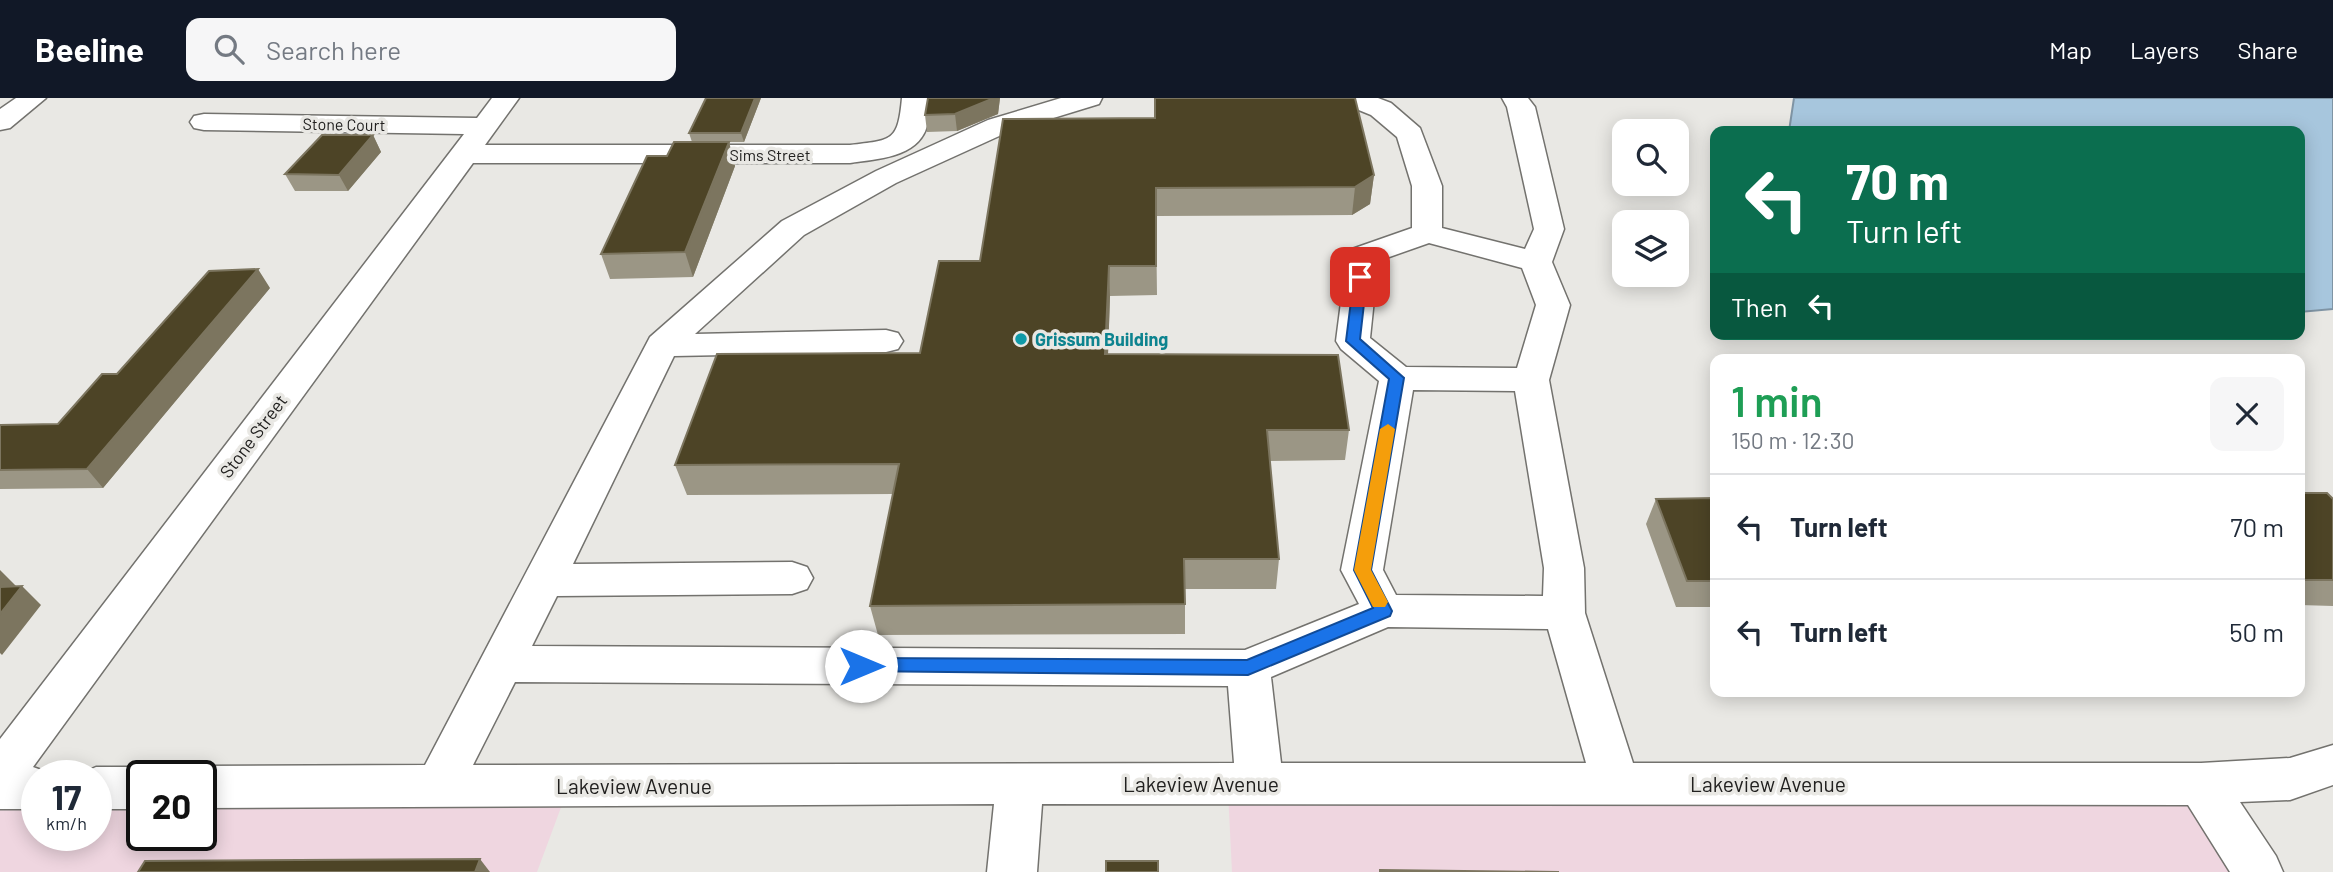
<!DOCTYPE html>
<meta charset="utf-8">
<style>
:root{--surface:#fff;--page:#f6f6f7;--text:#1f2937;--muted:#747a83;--line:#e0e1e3;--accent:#111827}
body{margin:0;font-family:Barlow,sans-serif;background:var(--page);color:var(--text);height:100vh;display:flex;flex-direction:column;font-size:26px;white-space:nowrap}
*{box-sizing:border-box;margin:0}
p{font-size:23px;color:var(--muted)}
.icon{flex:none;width:38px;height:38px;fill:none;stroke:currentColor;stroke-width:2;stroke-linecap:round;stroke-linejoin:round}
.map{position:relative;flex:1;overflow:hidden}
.panel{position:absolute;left:1710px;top:256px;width:595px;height:343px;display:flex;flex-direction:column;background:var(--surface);border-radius:14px;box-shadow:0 4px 18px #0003}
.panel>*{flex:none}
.top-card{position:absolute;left:1710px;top:28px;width:595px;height:214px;border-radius:14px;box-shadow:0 4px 18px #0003;background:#0b6e4f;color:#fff;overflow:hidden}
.controls{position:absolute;left:1612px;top:21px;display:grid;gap:14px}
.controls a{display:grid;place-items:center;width:77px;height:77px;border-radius:14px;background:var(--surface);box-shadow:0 4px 18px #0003;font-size:35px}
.speed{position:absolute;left:21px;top:662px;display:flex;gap:14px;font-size:35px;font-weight:700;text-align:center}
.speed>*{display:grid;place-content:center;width:91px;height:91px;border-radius:50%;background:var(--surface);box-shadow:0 4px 18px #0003;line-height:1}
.speed small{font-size:18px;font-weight:400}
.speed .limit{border:4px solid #111;border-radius:10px;background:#fff;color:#111}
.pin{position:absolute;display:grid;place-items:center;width:60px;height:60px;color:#fff;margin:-30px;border-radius:14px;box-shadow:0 4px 10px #0006}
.me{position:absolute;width:77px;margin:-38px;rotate:90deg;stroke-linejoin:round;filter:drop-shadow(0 0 5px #0008)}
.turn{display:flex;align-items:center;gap:24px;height:147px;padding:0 21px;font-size:32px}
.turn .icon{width:91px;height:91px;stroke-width:2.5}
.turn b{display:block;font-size:49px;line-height:60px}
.then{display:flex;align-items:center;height:66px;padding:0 21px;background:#0003;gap:14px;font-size:26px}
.round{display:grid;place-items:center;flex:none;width:74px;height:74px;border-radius:14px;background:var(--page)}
.summary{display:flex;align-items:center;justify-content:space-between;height:119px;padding:0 21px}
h1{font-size:42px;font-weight:600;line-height:52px;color:#1e9e55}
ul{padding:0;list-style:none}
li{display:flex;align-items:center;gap:21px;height:105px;padding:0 21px;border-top:2px solid var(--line)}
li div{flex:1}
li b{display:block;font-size:26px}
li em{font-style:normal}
header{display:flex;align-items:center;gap:42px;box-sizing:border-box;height:98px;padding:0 35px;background:var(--accent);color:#fff}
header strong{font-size:33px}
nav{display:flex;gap:38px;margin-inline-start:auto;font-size:24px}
.search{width:490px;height:63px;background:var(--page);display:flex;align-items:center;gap:18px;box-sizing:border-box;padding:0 24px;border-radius:14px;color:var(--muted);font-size:26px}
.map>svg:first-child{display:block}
.commercial{fill:#efd6e0}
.water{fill:#a7c6dd;stroke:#7f94a4;stroke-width:2}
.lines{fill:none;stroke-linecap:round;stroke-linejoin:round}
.minor-casing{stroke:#73726e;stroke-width:3}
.minor{fill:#fff;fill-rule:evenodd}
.wall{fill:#9b9685}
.shaded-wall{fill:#7c755f}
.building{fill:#4d4426;stroke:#7c755f;stroke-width:2}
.route{fill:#1a73e8;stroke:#114b97;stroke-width:2}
.slow{fill:#f59e0b}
.culture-dot{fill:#0f9aa8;stroke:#e9e8e4;stroke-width:2.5}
.labels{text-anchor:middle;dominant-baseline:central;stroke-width:7;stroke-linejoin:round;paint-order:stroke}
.far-street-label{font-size:16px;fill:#21201f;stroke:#e9e8e4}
.culture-label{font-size:18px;font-weight:bold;fill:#0d838f;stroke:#e9e8e4;text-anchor:start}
.street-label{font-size:18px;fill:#21201f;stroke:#e9e8e4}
.near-street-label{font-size:21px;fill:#21201f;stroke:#e9e8e4}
</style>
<header>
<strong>Beeline</strong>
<div class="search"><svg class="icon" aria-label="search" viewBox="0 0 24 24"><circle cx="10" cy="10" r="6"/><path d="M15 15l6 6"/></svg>Search here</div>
<nav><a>Map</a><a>Layers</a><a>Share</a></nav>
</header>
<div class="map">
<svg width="2333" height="774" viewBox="0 0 2333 774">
<rect width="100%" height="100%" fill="#e9e8e4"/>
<path class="commercial" d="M1228 694H2196L2248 774H1232Z
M566 696 537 774H0V697H37V737H96V697H142V737H201V697Z"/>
<path class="water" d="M1794 0H2333V211L2300 214V33H1789Z"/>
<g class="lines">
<defs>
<path id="minor" d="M16 0H46L10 30 0 32V11Z
M492 0H519L485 47H850C892 42 898 44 902 0H928C928 9 929 19 927 28 918 60 876 61 850 65H473L33 669 55 677H37V711H0V641L464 36 204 32 194 30 190 24 194 18 204 16 477 20Z
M1061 0H1102L1099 6 1008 34 896 85 804 137 695 236 886 232 898 235 903 243 898 251 886 254 674 258 573 466 792 464 807 469 813 480 807 491 792 496 557 498 532 548 1245 552 1359 506 1341 472 1379 283 1341 251 1336 243 1347 158 1352 151 1412 130V88L1397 39 1371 17 1344 6 1341 0H1378L1391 5 1420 30 1442 88V130L1525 151 1534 131 1507 9 1502 0H1528L1535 9 1564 131 1552 164 1570 207 1549 282 1584 470 1585 515 1633 665H2201L2290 660 2333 647V687L2290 702 2240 704 2276 758 2283 774H2230L2188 707 1042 706 1037 774H987L994 706 201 710V677H183L201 668 425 667 650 239 782 123 876 73 988 22ZM1429 145 1522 170 1536 207 1517 270 1406 269 1370 240 1378 163ZM1413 292 1515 293 1544 470 1543 498 1396 497 1383 472ZM1388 529 1548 531 1586 665H1281L1271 579ZM515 584 1228 588 1234 665 473 667Z
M96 669H142L160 677H142V711H96V677H78Z"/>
</defs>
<use href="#minor" class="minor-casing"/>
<use href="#minor" class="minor"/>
</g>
<path class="wall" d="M761 0 744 44H729L735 68 693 179 610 181 601 156 667 58 692 44 689 35Z
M928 0H1000L998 16 957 33 927 34 925 17Z
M1003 21 1374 77 1370 106 1352 117 1156 118 1157 197 1110 198 1108 256 1349 332 1345 362 1269 363 1279 461 1276 491H1185V536L878 537 870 508 893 396 687 397 675 367 920 255 980 163Z
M373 37 381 54 348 93H295L285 76Z
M270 190 103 390 0 391V327L58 326 117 276Z
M2300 395 2333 401V508L2300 507Z
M1715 400V509H1676L1646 426 1656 401Z"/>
<path class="shaded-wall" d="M755 0H761L744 44 741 35Z
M994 0H1000L998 16 957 33 955 16Z
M373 37 381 54 348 93 339 77Z
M729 44 735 68 693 179 685 154Z
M1374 77 1370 106 1352 117 1355 89Z
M1109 168 1110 198 1107 286 1105 256Z
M258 171 270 190 103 390 87 371Z
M0 472 18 490 0 504Z
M22 488 41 507 2 557 0 555V516Z
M480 761 490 774H475Z"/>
<path class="building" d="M706 0H755L741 35H689Z
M928 0H994L955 16 925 17Z
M1155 0H1355L1374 77 1355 89 1156 90V168H1109L1105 256 1338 257 1349 332H1267L1279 461H1184L1185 506 870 508 899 366 675 367 717 256 920 255 939 163H980L1003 21 1155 20Z
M322 37H373L339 77 285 76Z
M674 44H729L685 154 601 156 647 58H667Z
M258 171 87 371 0 372V327L58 326 102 276H117L209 173Z
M2300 395H2327L2333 401V482H2300Z
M1715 400V483H1687L1656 401Z
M22 488 0 516V489Z
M480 761 475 774H138L145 763Z
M1106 763H1158V774H1106Z
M1380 772 1559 774H1380Z"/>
<path class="route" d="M1360 175 1367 179 1360 241 1404 280 1371 472 1392 513 1390 518 1248 577 855 573 852 568 855 563 861 560 1247 562 1373 510 1354 472 1389 281 1346 243 1354 179Z"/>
<path class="slow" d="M1388 326 1395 331 1371 472 1388 504 1385 509H1373L1354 472 1380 331Z"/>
<circle class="culture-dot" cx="1021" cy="241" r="7"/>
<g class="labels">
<g class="far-street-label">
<text transform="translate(344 26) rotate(1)">Stone Court</text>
<text x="770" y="56">Sims Street</text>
</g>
<g class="culture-label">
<text x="1035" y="241">Grissum Building</text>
</g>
<g class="street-label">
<text transform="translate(253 338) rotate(-53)">Stone Street</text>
</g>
<g class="near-street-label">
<text x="1201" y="685">Lakeview Avenue</text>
<text x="1768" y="685">Lakeview Avenue</text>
<text x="634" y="687">Lakeview Avenue</text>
</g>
</g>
</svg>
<div class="controls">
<a><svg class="icon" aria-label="search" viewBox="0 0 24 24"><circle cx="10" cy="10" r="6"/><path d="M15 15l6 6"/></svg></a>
<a><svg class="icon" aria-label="layers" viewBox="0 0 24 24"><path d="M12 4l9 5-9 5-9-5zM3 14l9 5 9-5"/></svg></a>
</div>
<div class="speed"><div>17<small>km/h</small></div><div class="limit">20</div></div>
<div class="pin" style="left:1360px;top:179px;background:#d93025"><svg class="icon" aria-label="arrive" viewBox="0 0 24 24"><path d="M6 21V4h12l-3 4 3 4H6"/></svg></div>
<svg class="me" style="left:861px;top:568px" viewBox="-20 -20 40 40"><circle r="19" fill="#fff"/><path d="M0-13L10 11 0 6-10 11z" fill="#1a73e8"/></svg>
<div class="top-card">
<div class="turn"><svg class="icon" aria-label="left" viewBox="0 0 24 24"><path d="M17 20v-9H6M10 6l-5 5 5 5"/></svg><div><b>70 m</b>Turn left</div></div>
<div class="then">Then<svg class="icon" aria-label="left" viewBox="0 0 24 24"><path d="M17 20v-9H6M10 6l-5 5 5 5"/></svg></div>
</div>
<section class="panel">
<div class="summary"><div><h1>1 min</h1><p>150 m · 12:30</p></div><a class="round"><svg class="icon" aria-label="close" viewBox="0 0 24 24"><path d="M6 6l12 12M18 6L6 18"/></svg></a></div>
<ul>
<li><svg class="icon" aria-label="left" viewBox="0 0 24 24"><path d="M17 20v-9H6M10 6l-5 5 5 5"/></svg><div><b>Turn left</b></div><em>70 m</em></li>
<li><svg class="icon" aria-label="left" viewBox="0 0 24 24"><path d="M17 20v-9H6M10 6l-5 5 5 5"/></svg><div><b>Turn left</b></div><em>50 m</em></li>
</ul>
</section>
</div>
